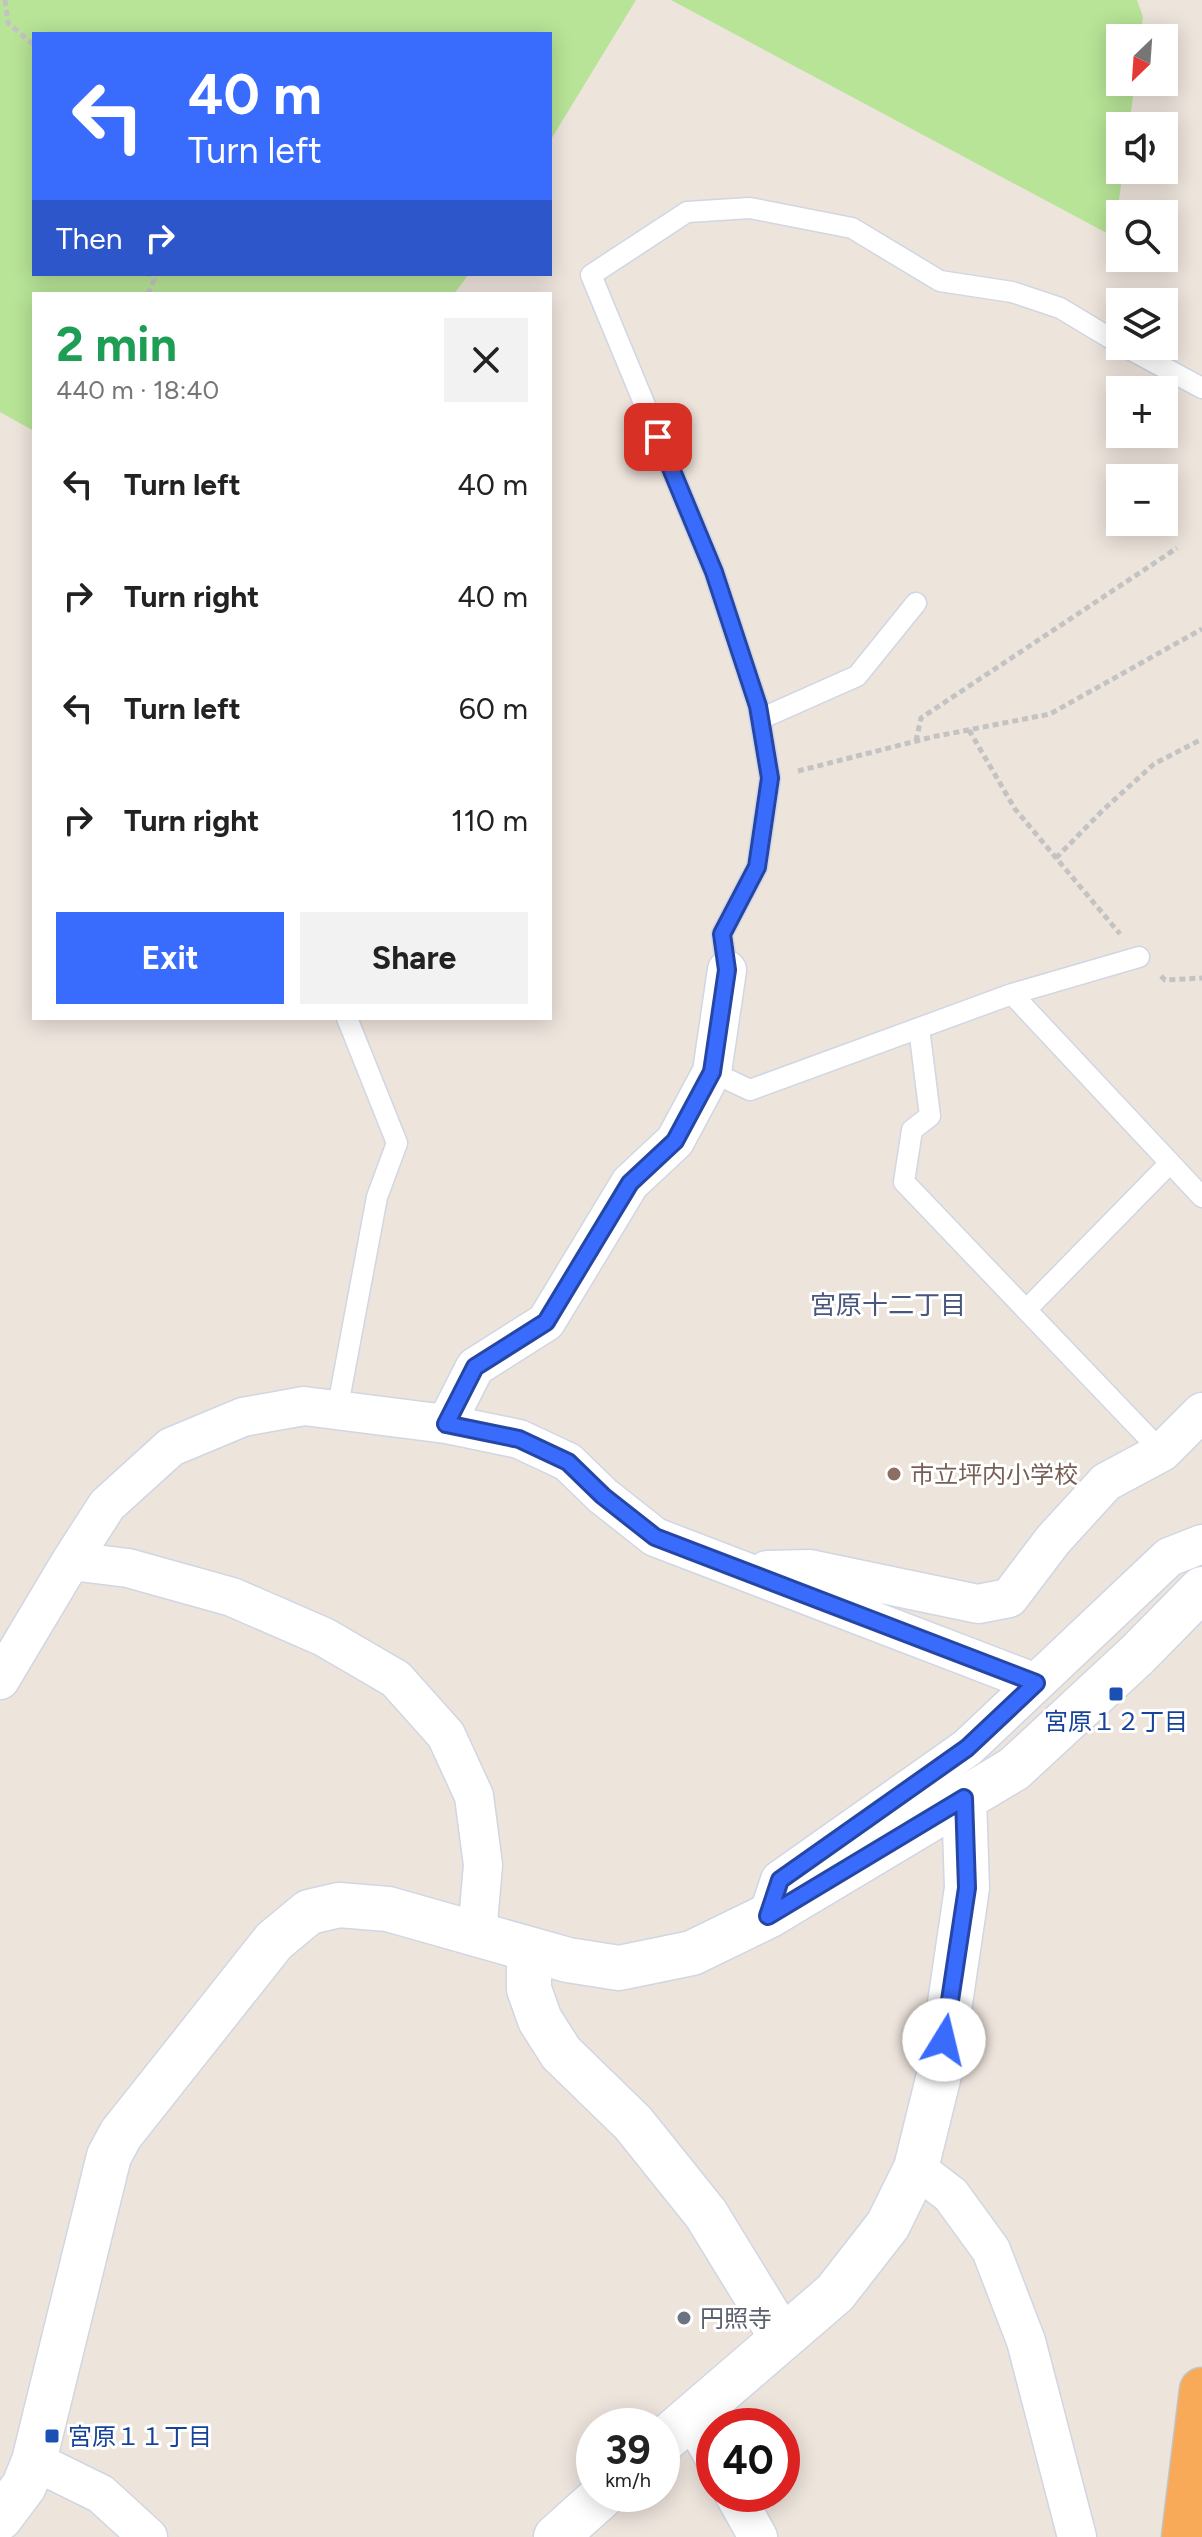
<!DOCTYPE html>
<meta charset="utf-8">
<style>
:root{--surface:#fff;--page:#f2f2f2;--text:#222;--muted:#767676;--accent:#396cfd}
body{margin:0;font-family:Figtree,"Noto Sans JP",sans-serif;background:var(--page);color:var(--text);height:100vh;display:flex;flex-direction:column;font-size:30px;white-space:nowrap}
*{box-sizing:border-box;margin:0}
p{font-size:26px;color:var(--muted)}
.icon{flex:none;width:44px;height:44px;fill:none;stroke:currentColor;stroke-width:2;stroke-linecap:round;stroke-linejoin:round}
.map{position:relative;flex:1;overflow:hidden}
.side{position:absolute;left:32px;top:292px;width:520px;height:728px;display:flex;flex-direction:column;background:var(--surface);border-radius:0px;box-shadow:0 4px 20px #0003}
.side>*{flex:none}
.guide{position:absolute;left:32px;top:32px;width:520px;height:244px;border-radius:0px;box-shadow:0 4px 20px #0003;background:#396cfd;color:#fff;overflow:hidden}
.needle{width:52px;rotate:205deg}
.fabs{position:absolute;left:1106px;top:24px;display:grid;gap:16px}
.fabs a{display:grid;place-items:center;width:72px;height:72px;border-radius:0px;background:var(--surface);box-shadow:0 4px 20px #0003;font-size:40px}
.speed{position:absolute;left:576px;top:2408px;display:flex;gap:16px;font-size:40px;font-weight:700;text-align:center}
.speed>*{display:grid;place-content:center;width:104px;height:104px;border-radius:50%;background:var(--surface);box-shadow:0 4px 20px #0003;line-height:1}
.speed small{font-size:20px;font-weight:400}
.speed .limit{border:12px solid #d22;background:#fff;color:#111}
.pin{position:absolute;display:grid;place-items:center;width:68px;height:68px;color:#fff;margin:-34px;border-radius:16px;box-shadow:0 4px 12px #0006}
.me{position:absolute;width:88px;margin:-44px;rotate:9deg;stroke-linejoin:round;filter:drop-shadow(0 0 6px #0008)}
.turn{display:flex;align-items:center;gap:28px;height:168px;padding:0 24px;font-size:36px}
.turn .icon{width:104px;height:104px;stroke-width:2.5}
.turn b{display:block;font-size:56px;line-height:68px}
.then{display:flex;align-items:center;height:76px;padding:0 24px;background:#0003;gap:16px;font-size:30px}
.round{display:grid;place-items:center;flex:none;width:84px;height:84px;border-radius:0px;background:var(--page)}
.head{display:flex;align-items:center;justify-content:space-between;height:136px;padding:0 24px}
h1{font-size:48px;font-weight:700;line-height:60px;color:#1e9e55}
.button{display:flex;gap:16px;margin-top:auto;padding:16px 24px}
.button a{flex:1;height:92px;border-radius:0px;background:var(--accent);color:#fff;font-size:32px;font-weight:700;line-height:92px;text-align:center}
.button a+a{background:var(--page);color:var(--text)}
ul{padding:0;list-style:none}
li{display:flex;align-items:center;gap:24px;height:112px;padding:0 24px}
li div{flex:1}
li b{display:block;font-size:30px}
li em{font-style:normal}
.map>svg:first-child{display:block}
.green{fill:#b7e497}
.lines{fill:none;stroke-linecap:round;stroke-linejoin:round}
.service-casing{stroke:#d1d6e3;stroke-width:23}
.minor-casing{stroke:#d1d6e3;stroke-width:41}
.tertiary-casing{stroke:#d1d6e3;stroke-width:47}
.trunk-casing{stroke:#c3c3c3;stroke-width:47}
.path{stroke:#c3c3c3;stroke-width:5;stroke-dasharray:6 4;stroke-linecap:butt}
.service{stroke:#fff;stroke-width:20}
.minor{stroke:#fff;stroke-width:38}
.tertiary{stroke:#fff;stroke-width:44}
.trunk{stroke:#f9aa58;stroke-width:44}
.route-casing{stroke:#2546a4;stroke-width:20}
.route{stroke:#396cfd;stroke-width:14}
.education-dot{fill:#8d6e63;stroke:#fff;stroke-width:3}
.transit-dot{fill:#1a4fb4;stroke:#fff;stroke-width:3}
.worship-dot{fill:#6b7280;stroke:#fff;stroke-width:3}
.labels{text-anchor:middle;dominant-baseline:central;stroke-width:6;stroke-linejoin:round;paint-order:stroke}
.education-label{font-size:24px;fill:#785e54;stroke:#fff;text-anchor:start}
.transit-label{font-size:24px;fill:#164399;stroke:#fff}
.worship-label{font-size:24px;fill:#5b616d;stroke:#fff;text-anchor:start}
.neighbourhood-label{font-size:26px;fill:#4a577c;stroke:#fff}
</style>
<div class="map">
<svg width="1202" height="2537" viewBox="0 0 1202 2537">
<rect width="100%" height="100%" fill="#ede4dc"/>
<path class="green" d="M0 0H636L550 141V34H34V274H469L454 294H34V431L0 412Z
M671 0H1137L1143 17 1140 38H1120V82H1135L1129 126H1120V170H1123L1114 237Z"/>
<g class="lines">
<defs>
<path id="service" d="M1124 346 1202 388
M760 719 857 676 916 603
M727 970 722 934 757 867 770 778 758 706 714 572 591 275 687 212 750 208 852 228 940 281 1012 292 1060 308 1120 344
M1012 994 1202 1197
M919 1028 930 1116 912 1130 904 1182 1162 1452
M712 1072 750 1090 1012 994 1139 957
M1026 1310 1170 1163
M337 1411 377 1197 397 1143 347 1018"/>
<path id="minor" d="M446 1424 475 1367 546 1322 630 1183 675 1141 712 1072 727 970
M71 1561 128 1568 232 1597 324 1637 396 1679 446 1735 474 1796 483 1865 477 1934
M767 1570 810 1569 978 1604 1009 1598 1053 1540 1106 1482 1162 1452 1202 1412
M0 1680 71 1561 107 1505 171 1447 243 1417 304 1406 446 1424 519 1439 568 1462 603 1496 655 1537 1036 1683
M768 1916 780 1880 967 1748 1169 1557 1202 1544
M916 2168 951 2195 991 2250 1026 2341 1077 2537
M691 2416 714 2457
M34 2461 101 2494 148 2537
M734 2494 758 2537"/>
<path id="tertiary" d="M529 1949V1989L540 2020 561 2053 633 2123 706 2214 782 2338
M662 2442 835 2293 888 2225 916 2168 940 2071 967 1888 964 1798
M0 2518 24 2486 34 2461 109 2156 121 2134 274 1941 309 1912 339 1905 388 1909 568 1960 619 1968 692 1953 768 1916 1014 1769 1137 1655 1202 1589
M556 2537 604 2494"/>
<path id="trunk" d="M1184 2537 1202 2390"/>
</defs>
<use href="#service" class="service-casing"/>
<use href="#minor" class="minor-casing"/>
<use href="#tertiary" class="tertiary-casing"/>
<use href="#trunk" class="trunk-casing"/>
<path class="path" d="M5 0 8 23 34 45
M148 294 154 280 149 274
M969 730 1015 809 1120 934
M916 741 921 718 1177 548
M798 771 932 737 1050 714 1202 629
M1056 858 1103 810 1154 764 1202 739
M1161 976 1165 980 1202 978"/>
<use href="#service" class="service"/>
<use href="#minor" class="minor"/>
<use href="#tertiary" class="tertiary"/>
<use href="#trunk" class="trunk"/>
</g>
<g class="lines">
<defs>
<path id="route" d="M658 437 714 572 758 706 770 778 757 867 722 934 727 970 712 1072 675 1141 630 1183 546 1322 475 1367 446 1424 519 1439 568 1462 603 1496 655 1537 1036 1683 967 1748 780 1880 768 1916 964 1798 967 1888 944 2040"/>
</defs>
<use href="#route" class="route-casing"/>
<use href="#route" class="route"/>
</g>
<circle class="education-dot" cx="894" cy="1474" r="8"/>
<g class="transit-dot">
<rect x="1108" y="1686" width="16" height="16" rx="4"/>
<rect x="44" y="2428" width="16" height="16" rx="4"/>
</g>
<circle class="worship-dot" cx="684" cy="2318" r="8"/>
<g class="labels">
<g class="education-label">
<text x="910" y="1474">市立坪内小学校</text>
</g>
<g class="transit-label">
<text x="1116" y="1721">宮原１２丁目</text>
<text x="68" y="2436" text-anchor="start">宮原１１丁目</text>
</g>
<g class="worship-label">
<text x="700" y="2318">円照寺</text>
</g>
<g class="neighbourhood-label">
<text x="888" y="1305">宮原十二丁目</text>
</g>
</g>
</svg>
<div class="fabs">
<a><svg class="needle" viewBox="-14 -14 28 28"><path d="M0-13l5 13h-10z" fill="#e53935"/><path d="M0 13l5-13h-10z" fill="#767676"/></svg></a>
<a><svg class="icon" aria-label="sound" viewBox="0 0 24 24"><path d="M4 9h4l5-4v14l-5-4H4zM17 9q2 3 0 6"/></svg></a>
<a><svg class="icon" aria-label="search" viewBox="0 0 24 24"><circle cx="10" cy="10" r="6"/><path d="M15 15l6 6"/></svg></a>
<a><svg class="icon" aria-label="layers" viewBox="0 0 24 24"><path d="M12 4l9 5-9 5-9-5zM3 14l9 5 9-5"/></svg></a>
<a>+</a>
<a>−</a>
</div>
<div class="speed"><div>39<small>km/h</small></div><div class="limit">40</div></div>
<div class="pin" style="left:658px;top:437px;background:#d93025"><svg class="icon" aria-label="arrive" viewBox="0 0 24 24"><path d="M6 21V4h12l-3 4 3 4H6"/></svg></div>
<svg class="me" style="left:944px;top:2040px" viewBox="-20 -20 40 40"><circle r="19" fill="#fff"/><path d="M0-13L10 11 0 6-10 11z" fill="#396cfd"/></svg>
<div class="guide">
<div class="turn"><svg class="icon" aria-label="left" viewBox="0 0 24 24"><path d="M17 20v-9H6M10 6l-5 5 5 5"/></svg><div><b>40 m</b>Turn left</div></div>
<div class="then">Then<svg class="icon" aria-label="right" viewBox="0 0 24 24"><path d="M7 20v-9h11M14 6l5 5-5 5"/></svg></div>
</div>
<section class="side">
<div class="head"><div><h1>2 min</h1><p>440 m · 18:40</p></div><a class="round"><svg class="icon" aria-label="close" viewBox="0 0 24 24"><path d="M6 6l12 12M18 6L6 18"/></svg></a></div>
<ul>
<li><svg class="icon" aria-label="left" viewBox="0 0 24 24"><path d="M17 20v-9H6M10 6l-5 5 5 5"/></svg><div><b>Turn left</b></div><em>40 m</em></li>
<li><svg class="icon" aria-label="right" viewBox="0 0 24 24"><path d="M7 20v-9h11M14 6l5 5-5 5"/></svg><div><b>Turn right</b></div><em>40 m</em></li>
<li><svg class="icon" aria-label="left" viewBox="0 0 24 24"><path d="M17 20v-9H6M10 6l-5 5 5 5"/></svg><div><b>Turn left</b></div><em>60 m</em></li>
<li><svg class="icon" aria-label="right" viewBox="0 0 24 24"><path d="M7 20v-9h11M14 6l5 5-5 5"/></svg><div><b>Turn right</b></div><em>110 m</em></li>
</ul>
<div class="button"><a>Exit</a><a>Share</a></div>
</section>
</div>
